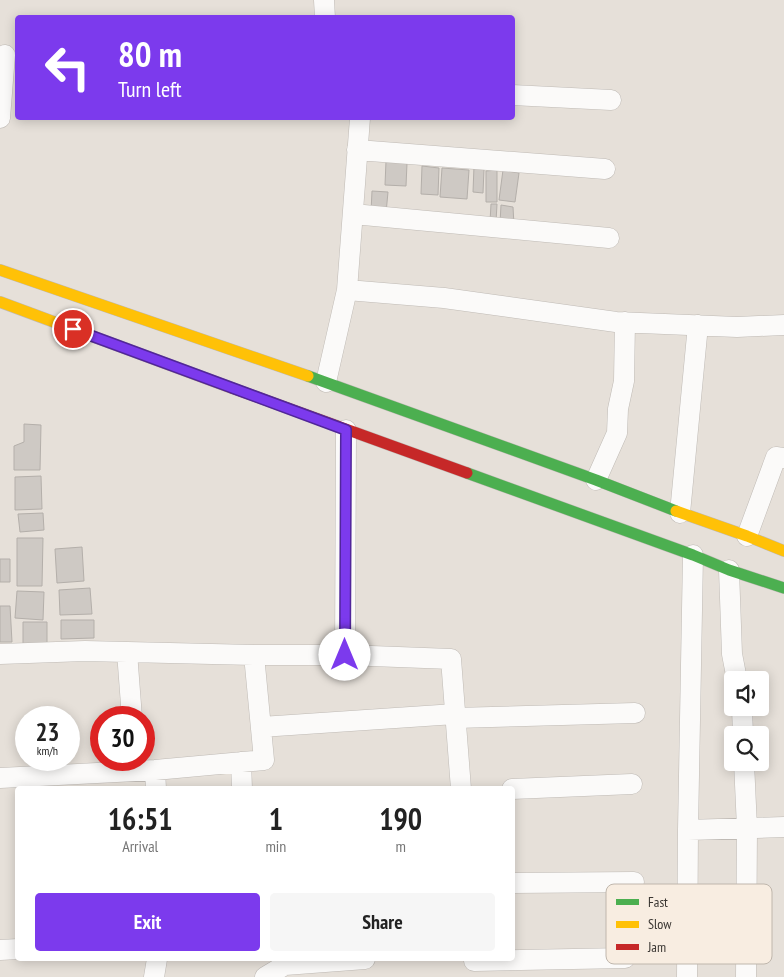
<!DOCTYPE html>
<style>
:root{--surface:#fff;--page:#f6f6f6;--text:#222;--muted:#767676;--accent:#7c3aed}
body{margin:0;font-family:"PT Sans Narrow",sans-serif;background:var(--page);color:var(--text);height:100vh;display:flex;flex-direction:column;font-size:19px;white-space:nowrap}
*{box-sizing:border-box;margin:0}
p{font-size:16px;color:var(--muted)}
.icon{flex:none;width:28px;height:28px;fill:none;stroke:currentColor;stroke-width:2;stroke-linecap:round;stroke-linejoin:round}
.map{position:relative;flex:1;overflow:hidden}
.panel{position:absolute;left:15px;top:786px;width:500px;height:175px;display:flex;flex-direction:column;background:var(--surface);border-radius:5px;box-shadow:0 2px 12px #0003}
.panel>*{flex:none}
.banner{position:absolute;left:15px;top:15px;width:500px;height:105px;border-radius:5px;box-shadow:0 2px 12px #0003;background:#7c3aed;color:#fff;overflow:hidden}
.fabs{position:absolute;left:724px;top:671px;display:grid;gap:10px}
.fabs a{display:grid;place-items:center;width:45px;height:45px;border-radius:5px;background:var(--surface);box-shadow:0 2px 12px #0003;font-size:25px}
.speed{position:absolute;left:15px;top:706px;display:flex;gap:10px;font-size:25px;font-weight:700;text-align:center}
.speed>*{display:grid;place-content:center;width:65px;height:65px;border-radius:50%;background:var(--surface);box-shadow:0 2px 12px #0003;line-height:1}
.speed small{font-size:12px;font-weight:400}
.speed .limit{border:8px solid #d22;background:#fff;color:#111}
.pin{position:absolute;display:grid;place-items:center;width:42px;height:42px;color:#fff;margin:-21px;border:2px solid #fff;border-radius:50%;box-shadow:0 1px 5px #0007}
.me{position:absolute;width:55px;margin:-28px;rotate:0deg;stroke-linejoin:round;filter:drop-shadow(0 0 4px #0008)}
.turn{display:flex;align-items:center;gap:18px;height:105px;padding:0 20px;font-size:22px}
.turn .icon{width:65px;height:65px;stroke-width:2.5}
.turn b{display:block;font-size:35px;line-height:42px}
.eta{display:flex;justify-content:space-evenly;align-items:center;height:85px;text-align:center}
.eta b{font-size:30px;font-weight:700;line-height:35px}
.primary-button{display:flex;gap:10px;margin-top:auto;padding:10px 20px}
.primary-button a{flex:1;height:58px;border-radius:5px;background:var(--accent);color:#fff;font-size:20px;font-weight:700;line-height:58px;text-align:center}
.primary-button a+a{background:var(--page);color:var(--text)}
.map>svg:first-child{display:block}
.building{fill:#cec9c4;stroke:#b4afaa}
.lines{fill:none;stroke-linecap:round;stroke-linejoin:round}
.street-casing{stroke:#bfbab5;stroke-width:21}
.fast-casing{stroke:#bfbab5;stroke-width:12}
.slow-casing{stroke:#bfbab5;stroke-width:12}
.jam-casing{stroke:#bfbab5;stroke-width:12}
.street{stroke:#fbfaf9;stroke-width:20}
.fast{stroke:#4caf50;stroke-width:11}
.slow{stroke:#ffc107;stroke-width:11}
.jam{stroke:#c62828;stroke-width:11}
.route-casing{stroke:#51269a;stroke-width:12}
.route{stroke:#7c3aed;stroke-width:9}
.key{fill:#f8ede1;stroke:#bfb6ac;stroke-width:1}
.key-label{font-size:14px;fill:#3a3632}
</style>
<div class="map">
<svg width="784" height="977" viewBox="0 0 784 977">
<rect width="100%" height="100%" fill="#e6e0d9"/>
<path class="building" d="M386 161 407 163 406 186 385 185Z
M422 166 439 168 438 195 421 194Z
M474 166 484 169 483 193 473 192Z
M442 168 469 170 467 199 440 197Z
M497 170V202H486V171Z
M503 170 519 173 515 202 499 200Z
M372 191 388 192 386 213 371 212Z
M491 204H497L496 222H490Z
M501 205 513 207 514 225 500 223Z
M24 424 41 425 40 470H14V446L24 442Z
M41 476 42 509 15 510V477Z
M43 513 44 530 20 532 18 514Z
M17 538H43L42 586H17Z
M82 547 84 581 57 583 55 549Z
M0 559H10V582H0Z
M90 588 92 614 60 615 59 590Z
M17 591 44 592 43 620 15 618Z
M0 606H10L12 642H0Z
M61 620H94V638L61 639Z
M23 622H47V647H23Z"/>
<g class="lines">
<defs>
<path id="street" d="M324 0 325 18
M512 95 611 100
M0 118 5 55
M357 150 605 169
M353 214 609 238
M347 290 360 118
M326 382 347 290 444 298 616 322 737 327 784 325
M596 480 617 433 618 409 624 381 625 322
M680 513 698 325
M747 536 776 457 784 458
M693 555 688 830 784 827
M729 570 732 654 737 680
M127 652 132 718
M0 654 85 651 254 655H345L451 659 461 789
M345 655 346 430
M742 708 743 735
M455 718 635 713
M261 727 455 714
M241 762 242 789
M744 762 747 828 746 977
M155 770 156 789
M0 778 155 770 264 760 254 655
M512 789 632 784
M512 883 634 882
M0 950 18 949
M474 961 625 958
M154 977 157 959
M265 977 285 965 365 959
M687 977 688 830"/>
<path id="fast" d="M308 376 596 480 676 511
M467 473 693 555 729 570 784 588"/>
<path id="slow" d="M0 270 308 376
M0 302 232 388
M676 511 747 536 784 551"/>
<path id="jam" d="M232 388 467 473"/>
</defs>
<use href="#street" class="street-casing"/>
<use href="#fast" class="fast-casing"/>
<use href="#slow" class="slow-casing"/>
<use href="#jam" class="jam-casing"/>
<use href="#street" class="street"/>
<use href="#fast" class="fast"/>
<use href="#slow" class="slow"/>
<use href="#jam" class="jam"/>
</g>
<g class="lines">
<defs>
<path id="route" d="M73 329 346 430 345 655"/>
</defs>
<use href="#route" class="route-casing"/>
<use href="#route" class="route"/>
</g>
<rect x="606" y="884" width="166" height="80" rx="8" class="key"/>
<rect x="616" y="899" width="23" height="6" fill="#4caf50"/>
<rect x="616" y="921" width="23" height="7" fill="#ffc107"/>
<rect x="616" y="944" width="23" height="6" fill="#c62828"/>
<g class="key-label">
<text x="648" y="907">Fast</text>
<text x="648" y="929">Slow</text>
<text x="648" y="952">Jam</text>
</g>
</svg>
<div class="fabs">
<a><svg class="icon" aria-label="sound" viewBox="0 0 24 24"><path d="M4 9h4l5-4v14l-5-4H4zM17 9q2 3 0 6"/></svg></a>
<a><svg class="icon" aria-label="search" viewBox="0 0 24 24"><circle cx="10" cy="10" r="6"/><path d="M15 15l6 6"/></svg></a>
</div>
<div class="speed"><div>23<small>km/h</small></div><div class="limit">30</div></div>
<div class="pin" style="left:73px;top:329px;background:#d93025"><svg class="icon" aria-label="arrive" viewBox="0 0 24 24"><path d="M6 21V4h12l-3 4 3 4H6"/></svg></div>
<svg class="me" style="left:345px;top:655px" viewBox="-20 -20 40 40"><circle r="19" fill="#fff"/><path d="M0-13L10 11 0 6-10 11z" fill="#7c3aed"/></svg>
<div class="banner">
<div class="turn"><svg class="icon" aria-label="left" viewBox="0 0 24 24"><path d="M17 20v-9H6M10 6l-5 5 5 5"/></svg><div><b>80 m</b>Turn left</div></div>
</div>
<section class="panel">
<div class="eta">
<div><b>16:51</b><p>Arrival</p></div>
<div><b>1</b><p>min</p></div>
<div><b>190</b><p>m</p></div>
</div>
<div class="primary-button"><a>Exit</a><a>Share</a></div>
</section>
</div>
